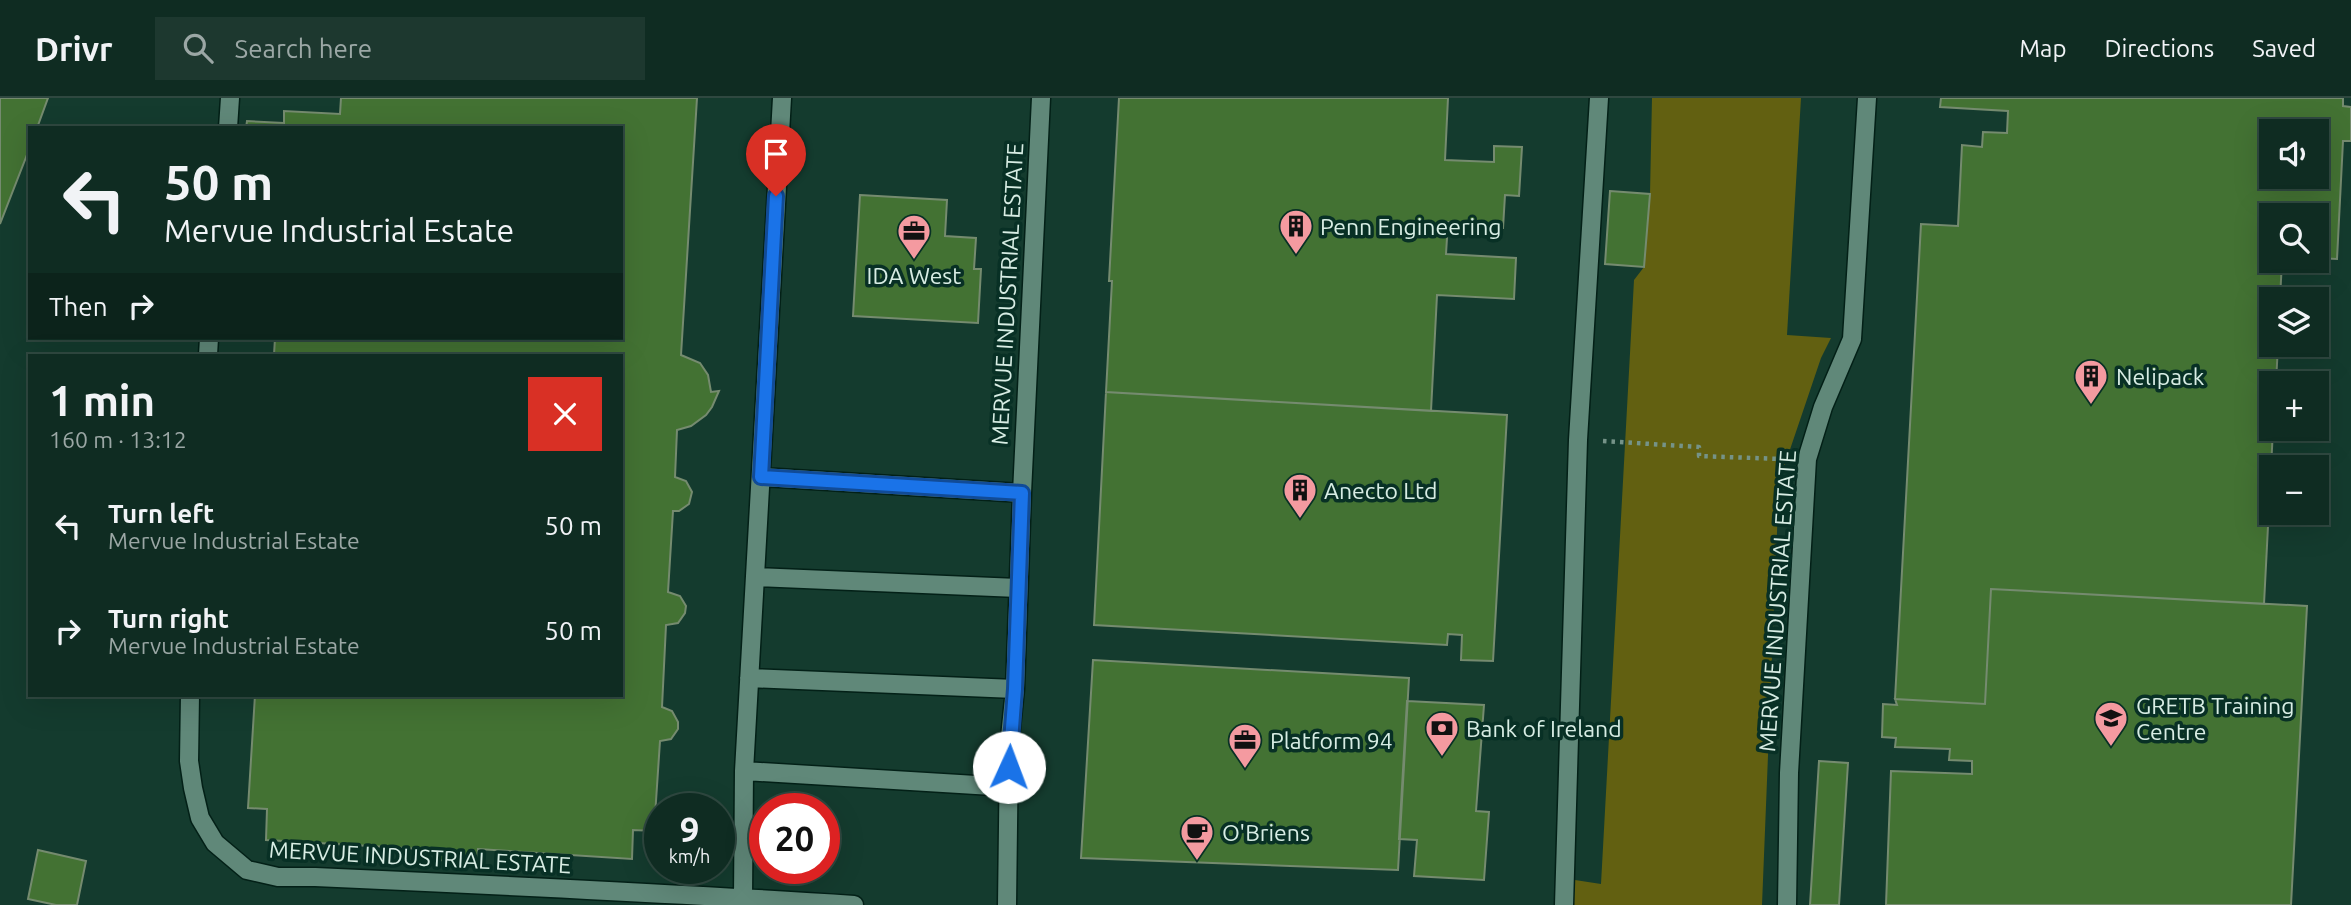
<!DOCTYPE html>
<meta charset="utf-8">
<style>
:root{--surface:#0f2c22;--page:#1d382f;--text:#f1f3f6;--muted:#9ba7a5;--line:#2f4840}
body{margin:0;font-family:Ubuntu,sans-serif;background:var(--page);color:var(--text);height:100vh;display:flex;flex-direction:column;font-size:26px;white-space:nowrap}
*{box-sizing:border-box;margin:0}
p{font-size:23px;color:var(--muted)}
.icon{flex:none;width:38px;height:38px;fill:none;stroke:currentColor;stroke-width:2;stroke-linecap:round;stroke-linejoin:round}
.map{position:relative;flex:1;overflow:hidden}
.details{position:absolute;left:28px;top:256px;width:595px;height:343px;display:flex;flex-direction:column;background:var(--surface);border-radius:0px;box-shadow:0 7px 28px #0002,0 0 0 2px var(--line)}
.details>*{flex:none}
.top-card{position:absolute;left:28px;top:28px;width:595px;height:214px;border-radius:0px;box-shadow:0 7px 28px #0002,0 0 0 2px var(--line);background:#0f2c22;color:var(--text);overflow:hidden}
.fabs{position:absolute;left:2259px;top:21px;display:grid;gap:14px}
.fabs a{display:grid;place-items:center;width:70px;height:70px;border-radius:0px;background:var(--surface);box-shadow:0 7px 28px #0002,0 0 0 2px var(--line);font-size:35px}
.speed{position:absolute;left:644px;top:695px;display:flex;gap:14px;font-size:35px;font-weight:700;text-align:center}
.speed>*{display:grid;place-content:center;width:91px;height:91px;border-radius:50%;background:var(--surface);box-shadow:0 7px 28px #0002,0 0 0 2px var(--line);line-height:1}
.speed small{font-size:18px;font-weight:400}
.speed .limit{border:10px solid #d22;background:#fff;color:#111}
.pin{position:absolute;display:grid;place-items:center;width:60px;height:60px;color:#fff;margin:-72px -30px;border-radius:50% 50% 50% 0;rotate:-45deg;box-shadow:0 0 7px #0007}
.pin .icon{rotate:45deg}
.me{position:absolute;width:77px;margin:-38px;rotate:2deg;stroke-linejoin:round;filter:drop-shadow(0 0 5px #0008)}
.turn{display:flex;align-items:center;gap:24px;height:147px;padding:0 21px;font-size:32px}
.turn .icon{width:91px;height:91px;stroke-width:2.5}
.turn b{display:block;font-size:49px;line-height:60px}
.then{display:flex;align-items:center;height:66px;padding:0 21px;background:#0003;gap:14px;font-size:26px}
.round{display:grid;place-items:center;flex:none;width:74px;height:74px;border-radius:0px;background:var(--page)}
.headline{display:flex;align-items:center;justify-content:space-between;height:119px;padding:0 21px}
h1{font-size:42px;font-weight:600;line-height:52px}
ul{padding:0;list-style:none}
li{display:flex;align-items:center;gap:21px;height:105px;padding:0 21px}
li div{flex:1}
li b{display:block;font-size:26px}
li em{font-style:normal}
header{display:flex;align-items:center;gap:42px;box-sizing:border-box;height:98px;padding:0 35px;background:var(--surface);border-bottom:2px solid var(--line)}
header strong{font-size:33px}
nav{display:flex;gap:38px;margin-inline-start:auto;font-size:24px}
.search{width:490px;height:63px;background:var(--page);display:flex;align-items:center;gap:18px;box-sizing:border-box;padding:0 24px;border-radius:0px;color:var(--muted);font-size:26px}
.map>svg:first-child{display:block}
.green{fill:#626011}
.building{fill:#437233;stroke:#758b6f;stroke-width:2;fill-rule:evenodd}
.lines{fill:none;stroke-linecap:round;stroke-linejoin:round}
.service-casing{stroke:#032017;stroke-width:21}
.path{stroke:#759388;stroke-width:4.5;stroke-dasharray:3.5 5;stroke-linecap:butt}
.service{stroke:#608879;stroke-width:18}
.route-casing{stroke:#114b97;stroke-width:18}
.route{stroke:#1a73e8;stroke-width:12}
.labels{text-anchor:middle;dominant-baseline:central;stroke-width:7;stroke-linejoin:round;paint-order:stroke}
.poi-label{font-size:23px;fill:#d8ede4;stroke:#083025;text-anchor:start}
.street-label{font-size:23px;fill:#d8ede4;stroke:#083025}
</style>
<header>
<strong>Drivr</strong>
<div class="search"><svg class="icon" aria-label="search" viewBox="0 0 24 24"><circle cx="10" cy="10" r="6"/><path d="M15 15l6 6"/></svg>Search here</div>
<nav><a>Map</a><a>Directions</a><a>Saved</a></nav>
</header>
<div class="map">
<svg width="2351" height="807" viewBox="0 0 2351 807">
<rect width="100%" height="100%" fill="#143b2e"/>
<path class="green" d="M1652 0H1801L1787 237 1831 240 1821 260 1779 384 1762 807H1573L1575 782 1601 786 1634 182 1644 169 1650 96Z"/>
<path class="building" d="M0 0H48L37 30H30V49L0 126Z
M341 0H697L681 257 700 265 708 277 711 294 719 293 712 309 706 317 691 328 677 332 675 379 686 383 692 394 689 406 679 413H673L668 494 680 498 686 508 685 515 678 525 666 527 662 609 672 613 678 624V631L671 641 660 643 654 733 633 732 632 761 478 751 477 765 439 762V752L266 742 267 711 248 710 255 597H621V257H274L275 240H621V30H246L247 23 284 25V13L340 16Z
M1119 0H1448L1445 62 1494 64V48L1522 49 1519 98 1505 97 1503 130H1492V126L1448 124 1446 156 1516 160 1514 201 1437 197 1431 313 1106 294 1112 183H1109Z
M1941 0H2343V8L2351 9V43H2343L2337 161 2317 160V117H2272V163H2282L2280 201H2272V247H2278L2276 285H2272L2273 331 2264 506 1991 491 1985 606 1895 601 1921 126 1958 128 1962 47 1982 49 1983 34 2007 35 2008 13 1940 9ZM2272 33H2317V79H2272Z
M1610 93 1650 96 1644 169 1605 166Z
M860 97 947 102 945 138 976 140 974 171H981L978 225 853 218Z
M1106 294 1507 317 1493 563 1461 562 1462 537 1448 536 1447 547 1094 527Z
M1991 491 2307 508 2291 807H1886L1891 673 1972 676V663L1949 662 1950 651 1895 649 1896 640 1882 639 1883 606 1897 607 1895 601 1985 606Z
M1093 562 1409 580 1398 772 1081 760Z
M1407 603 1484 607 1476 713 1489 714 1484 782 1414 778 1417 742 1399 741Z
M1819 663 1848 665 1839 807H1810Z
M38 752 86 763 77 807H56L28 801Z"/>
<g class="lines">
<defs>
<path id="service" d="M228 30 230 0
M208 257 209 240
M761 379 1022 395
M755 479 1018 490
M749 580 1015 591
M190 597 189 663 193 690 200 720 215 745 247 772 278 779H315C495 787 675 795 854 807
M744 673 1009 689
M743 800 744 673 782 0
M1007 807 1009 649 1015 591 1022 395 1041 0
M1564 807 1578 342 1599 0
M1787 807 1789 675 1807 361 1823 309 1852 241 1867 0"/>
</defs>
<use href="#service" class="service-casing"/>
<path class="path" d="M1603 343 1699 349V358L1781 361"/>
<use href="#service" class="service"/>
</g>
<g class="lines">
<defs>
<path id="route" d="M776 98 761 379 1022 395 1015 591 1009 669"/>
</defs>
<use href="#route" class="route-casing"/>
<use href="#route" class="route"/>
</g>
<defs>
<symbol id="building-pin" viewBox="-11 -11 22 30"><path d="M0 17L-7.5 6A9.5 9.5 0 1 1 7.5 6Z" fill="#f49aa0" stroke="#083025"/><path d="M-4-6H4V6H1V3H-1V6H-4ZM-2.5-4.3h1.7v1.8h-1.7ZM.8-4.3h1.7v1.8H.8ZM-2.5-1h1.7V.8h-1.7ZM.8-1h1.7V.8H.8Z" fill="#111"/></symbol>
<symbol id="office-pin" viewBox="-11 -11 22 30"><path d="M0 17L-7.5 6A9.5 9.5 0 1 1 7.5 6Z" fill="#f49aa0" stroke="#083025"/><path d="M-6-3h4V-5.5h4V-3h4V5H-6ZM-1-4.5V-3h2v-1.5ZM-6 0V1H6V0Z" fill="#111"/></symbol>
<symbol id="university-pin" viewBox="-11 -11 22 30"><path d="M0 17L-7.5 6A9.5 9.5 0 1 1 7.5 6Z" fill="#f49aa0" stroke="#083025"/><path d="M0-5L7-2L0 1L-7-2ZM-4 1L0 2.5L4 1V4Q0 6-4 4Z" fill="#111"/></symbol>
<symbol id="bank-pin" viewBox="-11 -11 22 30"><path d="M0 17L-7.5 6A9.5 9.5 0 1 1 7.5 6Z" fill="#f49aa0" stroke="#083025"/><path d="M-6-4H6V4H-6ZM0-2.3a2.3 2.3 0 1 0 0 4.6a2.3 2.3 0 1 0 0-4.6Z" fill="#111"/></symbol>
<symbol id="cafe-pin" viewBox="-11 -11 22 30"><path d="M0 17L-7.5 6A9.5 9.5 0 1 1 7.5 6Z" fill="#f49aa0" stroke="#083025"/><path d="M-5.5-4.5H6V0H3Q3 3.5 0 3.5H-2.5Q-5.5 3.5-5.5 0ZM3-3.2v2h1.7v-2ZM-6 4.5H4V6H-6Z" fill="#111"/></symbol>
</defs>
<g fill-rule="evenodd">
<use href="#building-pin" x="1277" y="109" width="38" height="52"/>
<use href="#office-pin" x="895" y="114" width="38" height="52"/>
<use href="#building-pin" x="2072" y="259" width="38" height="52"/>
<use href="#building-pin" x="1281" y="373" width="38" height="52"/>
<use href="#university-pin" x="2092" y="601" width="38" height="52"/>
<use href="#bank-pin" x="1423" y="611" width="38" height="52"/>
<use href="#office-pin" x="1226" y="623" width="38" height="52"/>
<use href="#cafe-pin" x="1178" y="715" width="38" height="52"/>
</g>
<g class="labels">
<g class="poi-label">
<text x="1320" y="128">Penn Engineering</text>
<text x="914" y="177" text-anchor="middle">IDA West</text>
<text x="2116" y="278">Nelipack</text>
<text x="1324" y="392">Anecto Ltd</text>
<text x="2136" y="607">GRETB Training<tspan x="2136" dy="26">Centre</tspan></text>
<text x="1466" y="630">Bank of Ireland</text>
<text x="1270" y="642">Platform 94</text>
<text x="1222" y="734">O'Briens</text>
</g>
<g class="street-label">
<text transform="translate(1007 196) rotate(-87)">MERVUE INDUSTRIAL ESTATE</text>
<text transform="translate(1777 503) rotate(-86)">MERVUE INDUSTRIAL ESTATE</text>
<text transform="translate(420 759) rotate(3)">MERVUE INDUSTRIAL ESTATE</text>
</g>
</g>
</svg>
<div class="fabs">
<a><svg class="icon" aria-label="sound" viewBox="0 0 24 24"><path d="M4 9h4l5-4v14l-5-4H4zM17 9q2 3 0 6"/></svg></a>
<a><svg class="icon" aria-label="search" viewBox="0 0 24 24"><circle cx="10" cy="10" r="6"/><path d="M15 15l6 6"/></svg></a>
<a><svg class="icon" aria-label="layers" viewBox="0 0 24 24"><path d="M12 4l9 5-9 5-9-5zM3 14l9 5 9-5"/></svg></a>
<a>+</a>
<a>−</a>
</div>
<div class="speed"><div>9<small>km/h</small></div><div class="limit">20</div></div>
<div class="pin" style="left:776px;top:98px;background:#d93025"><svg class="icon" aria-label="arrive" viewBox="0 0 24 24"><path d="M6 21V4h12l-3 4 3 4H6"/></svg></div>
<svg class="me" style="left:1009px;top:669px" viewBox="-20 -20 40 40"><circle r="19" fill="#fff"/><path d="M0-13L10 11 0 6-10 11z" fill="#1a73e8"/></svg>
<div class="top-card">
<div class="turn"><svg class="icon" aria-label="left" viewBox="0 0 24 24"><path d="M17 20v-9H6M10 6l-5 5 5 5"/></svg><div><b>50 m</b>Mervue Industrial Estate</div></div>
<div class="then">Then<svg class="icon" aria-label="right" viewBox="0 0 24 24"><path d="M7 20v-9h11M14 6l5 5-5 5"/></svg></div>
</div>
<section class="details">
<div class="headline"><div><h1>1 min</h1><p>160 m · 13:12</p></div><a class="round" style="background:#d93025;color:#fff"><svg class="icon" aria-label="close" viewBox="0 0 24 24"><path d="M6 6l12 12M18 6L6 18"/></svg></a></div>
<ul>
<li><svg class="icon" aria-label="left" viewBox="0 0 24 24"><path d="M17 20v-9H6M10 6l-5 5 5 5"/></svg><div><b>Turn left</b><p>Mervue Industrial Estate</p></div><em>50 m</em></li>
<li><svg class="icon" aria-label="right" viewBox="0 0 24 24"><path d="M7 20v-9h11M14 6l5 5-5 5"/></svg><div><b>Turn right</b><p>Mervue Industrial Estate</p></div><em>50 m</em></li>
</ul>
</section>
</div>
